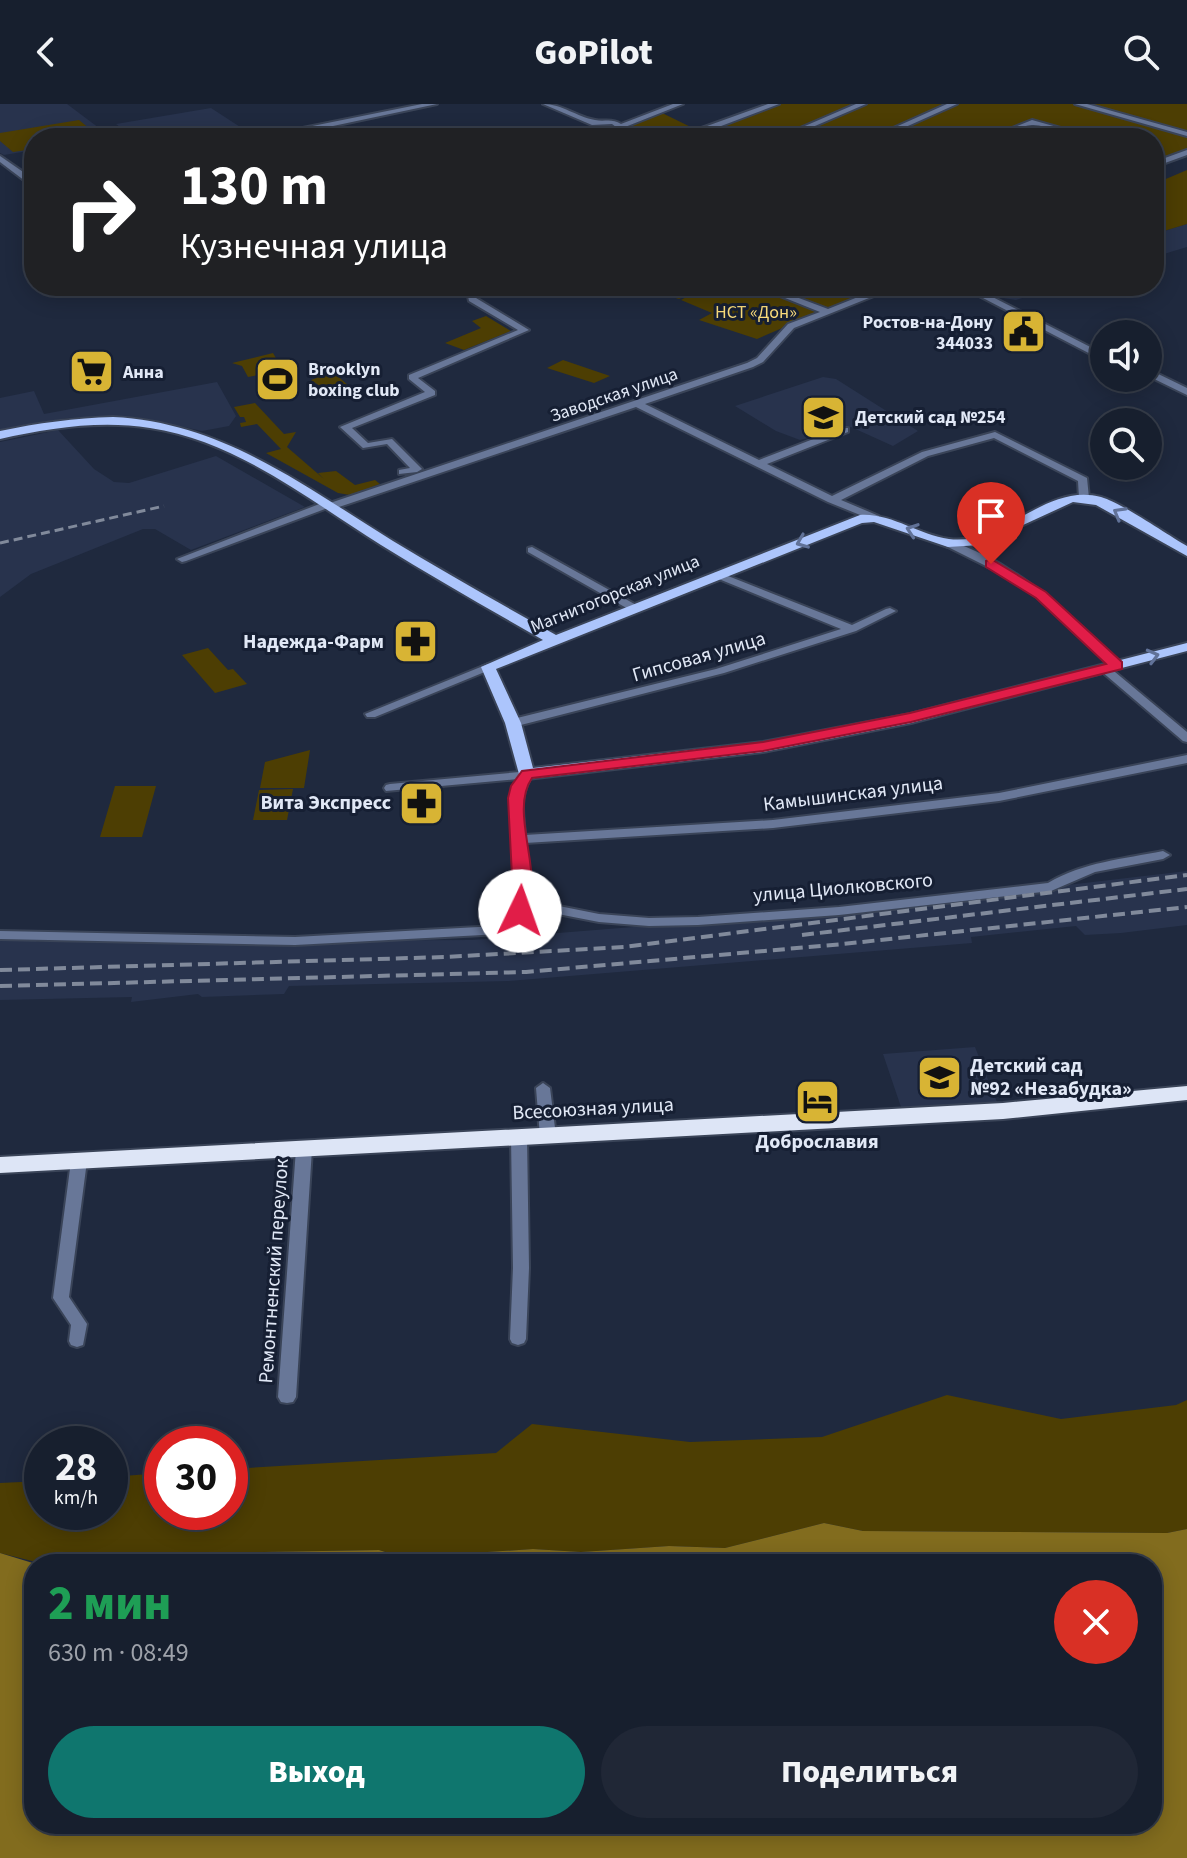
<!DOCTYPE html>
<html lang="ru">
<meta charset="utf-8">
<style>
:root{--surface:#171f2e;--page:#202736;--text:#f1f3f6;--muted:#9ea2aa;--line:#363d4a;--accent:#0f766e}
body{margin:0;font-family:"Source Sans 3",sans-serif;background:var(--page);color:var(--text);height:100vh;display:flex;flex-direction:column;font-size:30px;white-space:nowrap}
*{box-sizing:border-box;margin:0}
p{font-size:26px;color:var(--muted)}
.icon{flex:none;width:44px;height:44px;fill:none;stroke:currentColor;stroke-width:2;stroke-linecap:round;stroke-linejoin:round}
.map{position:relative;flex:1;overflow:hidden}
.sheet{position:absolute;left:24px;top:1450px;width:1138px;height:280px;display:flex;flex-direction:column;background:var(--surface);border-radius:32px;box-shadow:0 4px 20px #0003,0 0 0 2px var(--line)}
.sheet>*{flex:none}
.hud{position:absolute;left:24px;top:24px;width:1140px;height:168px;border-radius:32px;box-shadow:0 4px 20px #0003,0 0 0 2px var(--line);background:#202124;color:#fff;overflow:hidden}
.controls{position:absolute;left:1090px;top:216px;display:grid;gap:16px}
.controls a{display:grid;place-items:center;width:72px;height:72px;border-radius:50%;background:var(--surface);box-shadow:0 4px 20px #0003,0 0 0 2px var(--line);font-size:40px}
.speed{position:absolute;left:24px;top:1322px;display:flex;gap:16px;font-size:40px;font-weight:700;text-align:center}
.speed>*{display:grid;place-content:center;width:104px;height:104px;border-radius:50%;background:var(--surface);box-shadow:0 4px 20px #0003,0 0 0 2px var(--line);line-height:1}
.speed small{font-size:20px;font-weight:400}
.speed .limit{border:12px solid #d22;background:#fff;color:#111}
.pin{position:absolute;display:grid;place-items:center;width:68px;height:68px;color:#fff;margin:-82px -34px;border-radius:50% 50% 50% 0;rotate:-45deg;box-shadow:0 0 8px #0007}
.pin .icon{rotate:45deg}
.me{position:absolute;width:88px;margin:-44px;rotate:3deg;stroke-linejoin:round;filter:drop-shadow(0 0 6px #0008)}
.turn{display:flex;align-items:center;gap:28px;height:168px;padding:0 24px;font-size:36px}
.turn .icon{width:104px;height:104px;stroke-width:2.5}
.turn b{display:block;font-size:56px;line-height:68px}
.round{display:grid;place-items:center;flex:none;width:84px;height:84px;border-radius:42px;background:var(--page)}
.summary{display:flex;align-items:center;justify-content:space-between;height:136px;padding:0 24px}
h1{font-size:48px;font-weight:800;line-height:60px;color:#1e9e55}
.cta{display:flex;gap:16px;margin-top:auto;padding:16px 24px}
.cta a{flex:1;height:92px;border-radius:48px;background:var(--accent);color:#fff;font-size:32px;font-weight:800;line-height:92px;text-align:center}
.cta a+a{background:var(--page);color:var(--text)}
header{display:flex;justify-content:space-between;align-items:center;height:104px;padding:0 24px;background:var(--surface);font-size:36px;font-weight:800}
.map>svg:first-child{display:block}
.built{fill:#28334d}
.green{fill:#4d3e03}
.water{fill:#826c1e}
.lines{fill:none;stroke-linecap:round;stroke-linejoin:round}
.minor-casing{stroke:#3a4458;stroke-width:4}
.major-casing{stroke:#3a4458;stroke-width:4}
.highway-casing{stroke:#3a4458;stroke-width:4}
.minor{fill:#687798;fill-rule:evenodd}
.major{fill:#acc5fc;fill-rule:evenodd}
.highway{fill:#dde5f6;fill-rule:evenodd}
.rail-far1{stroke:#818a9b;stroke-width:3;stroke-dasharray:9 5;stroke-linecap:butt}
.rail{stroke:#818a9b;stroke-width:4;stroke-dasharray:12 6;stroke-linecap:butt}
.oneway{stroke:#617298}
.route{fill:#e11d48;stroke:#92132f;stroke-width:2}
.labels{text-anchor:middle;dominant-baseline:central;stroke-width:6;stroke-linejoin:round;paint-order:stroke}
.far-park-label{font-size:18px;fill:#fbdd7c;stroke:#161f33}
.far-poi-label{font-size:18px;font-weight:bold;fill:#e1e8f6;stroke:#161f33;text-anchor:start}
.far-street-label{font-size:18px;fill:#e1e8f6;stroke:#161f33}
.poi-label{font-size:20px;font-weight:bold;fill:#e1e8f6;stroke:#161f33;text-anchor:end}
.street-label{font-size:20px;fill:#e1e8f6;stroke:#161f33}
</style>
<header><svg class="icon" aria-label="back" viewBox="0 0 24 24"><path d="M15 5l-7 7 7 7"/></svg>GoPilot<svg class="icon" aria-label="search" viewBox="0 0 24 24"><circle cx="10" cy="10" r="6"/><path d="M15 15l6 6"/></svg></header>
<div class="map">
<svg width="1187" height="1754" viewBox="0 0 1187 1754">
<rect width="100%" height="100%" fill="#1f293e"/>
<path class="built" d="M0 0H67L111 33 34 34V46L4 51 0 49Z
M211 4 251 30 228 34H135L116 20Z
M1187 120V143L1154 153V130Z
M977 182H1060L1016 196 1003 194Z
M823 273 836 275 918 327 893 342 851 323 800 336 776 327 735 302Z
M217 278 236 312 229 322 202 327 142 314 103 313 67 314 0 326V294L34 287 44 310Z
M58 326 94 365 114 378 129 379 216 352 305 403 191 446 155 425H143L31 470 0 493V338Z
M1187 767V821L1121 829 1085 831 1076 822 971 833 972 839 509 877 289 882 284 890 202 893 198 890 131 898 132 893 0 896V827H39L36 838 472 836 870 804Z
M975 943 997 998 902 1006 883 950Z"/>
<path class="green" d="M771 0H1187V47L1154 60V34H631L616 24 658 7 701 28 733 19Z
M79 16 101 34H34V45L13 48 0 37V29Z
M1187 66V120L1154 130V80Z
M660 182 673 183 880 182 757 235 699 216 712 209 681 196 695 188 679 195 659 189 667 185Z
M486 212 511 227 464 246 445 239 481 224 472 217Z
M273 249 283 266 248 273 242 262 232 259Z
M563 256 610 272 594 279 547 264Z
M333 268 358 290 338 294 311 276Z
M255 299 284 330 296 328 287 343 324 375 318 369 336 367 355 381 375 376 380 380 350 391 338 389 266 349 281 345 257 320 241 323 240 319 246 318 244 313H240L234 303Z
M208 544 228 566 233 565 247 580 215 589 182 551Z
M310 646 304 684H260L265 658Z
M115 682H156L142 733H100Z
M293 685 287 716H253L259 686Z
M947 1291 1061 1315 1176 1301 1187 1296V1425L1167 1429 863 1427 824 1419 725 1444 669 1442 581 1448 533 1445 487 1448 428 1460 379 1446 263 1448 144 1459 86 1455 44 1460 0 1449V1379L42 1377V1408H110V1373L162 1369V1408H230V1365L496 1349 532 1320 690 1338 822 1333Z"/>
<path class="water" d="M824 1419 863 1427 1167 1429 1187 1425V1754H0V1449L36 1460 34 1720H1152V1460H428L487 1448 533 1445 581 1448 669 1442 725 1444Z
M379 1446 422 1460H44L86 1455 144 1459 263 1448Z"/>
<g class="lines">
<defs>
<path id="minor" d="M422 0H437L333 22 355 34H345L325 23 268 34H253Z
M543 0C562 0 577 13 595 16 605 18 612 14 621 20L673 0H683L625 23 638 32 696 26 768 0H779L700 30 660 34H631L612 20 592 21Z
M856 0H866L787 34H777Z
M947 0H957L881 34H871Z
M1075 0H1087L1187 28V32Z
M1032 16 1089 32 1090 34C1071 34 1045 20 1032 21 1016 22 1004 34 987 34Z
M1187 46V51L1154 63V58Z
M0 52 29 72H34V76L25 77 0 58Z
M461 182H471L475 186 476 194 529 226 418 274 435 287V291L352 324 368 339 392 335 422 365 417 368 399 370V366L410 364 387 340 363 344 340 323 425 288 409 275V271L518 226 469 197 467 187Z
M656 182H666L660 186Z
M755 182H767L828 205 858 193 831 182H843L866 190 887 182H899L794 224 763 258 753 263 645 300 759 356 842 324H848V328L767 360 832 392 922 348 995 328 1087 374 1089 394 1084 397 1079 394 1078 377 994 334 928 352 841 396 879 412V416L875 417 828 398 636 303 333 405H325L186 457 182 458 177 455 322 399H330L747 259 757 254 788 220 820 208Z
M960 182H971L1104 250V257Z
M1148 265 1187 284V291L1148 272Z
M948 436C1019 460 1068 510 1121 560V564H1113L1037 493 1008 473 944 441V437Z
M532 443 638 502 640 504 634 507 630 506 528 448V444Z
M718 468 852 521 886 505 890 504 896 507 856 527 724 569 513 623 509 622 507 619 509 616 716 565 841 525 714 473V469Z
M488 560 492 561V565L375 613H367L365 610Z
M1105 562 1109 563 1187 628V638L1183 637 1101 567V563Z
M1187 651V659L999 697 773 724 525 739 529 796 599 810 649 814 698 813 839 803 1048 779C1083 758 1124 755 1163 747L1170 751 1163 755 1095 768 1051 787 839 811 698 821 649 822 599 818 527 804C522 815 513 826 501 830L295 841 0 835V827L295 833 497 822 510 811 516 799 510 694 513 682 518 675 386 687 384 684 386 681 390 680 531 667 533 670C519 692 523 706 525 731L773 716 999 689Z
M543 979 550 984 556 1032 548 1037 540 1032 536 984Z
M519 1028 527 1033 529 1164 526 1235 524 1239 518 1241 512 1239 510 1235 513 1164 511 1033Z
M304 1040 312 1045 296 1293 293 1298 287 1299 281 1298 278 1293 296 1045Z
M79 1052 84 1053 87 1057 69 1193 87 1220 83 1241 77 1243 71 1241 69 1237 71 1221 53 1194 71 1057 74 1053Z"/>
<path id="major" d="M113 313C222 318 304 382 393 437 446 469 501 500 556 531L860 411C892 409 918 431 949 435 1004 442 1045 378 1101 393 1122 399 1166 430 1187 442V452L1096 401 1073 398 980 441 948 443 874 418 862 419 496 565 521 619 533 664 763 638 910 610 1187 539V547L911 619 763 648 527 675 519 670 505 619 481 563 543 536C489 505 434 474 381 441 309 396 237 337 150 324 100 316 49 324 0 335V327C38 319 75 314 113 313Z"/>
<path id="highway" d="M1187 982V996L1003 1015 0 1069V1053L1003 999Z"/>
</defs>
<use href="#minor" class="minor-casing"/>
<use href="#major" class="major-casing"/>
<use href="#highway" class="highway-casing"/>
<use href="#minor" class="minor"/>
<use href="#major" class="major"/>
<use href="#highway" class="highway"/>
<path class="rail-far1" d="M0 439 164 402"/>
<path class="rail" d="M802 831 1187 785
M0 866 446 853 624 843 1187 771
M0 882 526 868 843 840 1187 803"/>
</g>
<defs><path id="oneway-chevron" d="M-2-3.5L2.5 0L-2 3.5" fill="none" stroke-width="1.6" stroke-linecap="round" stroke-linejoin="round" transform="scale(2)"/></defs>
<g class="oneway">
<use href="#oneway-chevron" transform="translate(1119 409) rotate(-150)"/>
<use href="#oneway-chevron" transform="translate(912 426) rotate(-161)"/>
<use href="#oneway-chevron" transform="translate(802 438) rotate(158)"/>
<use href="#oneway-chevron" transform="translate(1153 552) rotate(-15)"/>
</g>
<path class="route" d="M991 455 1046 488 1122 558V565L911 618 763 647 532 674C508 708 546 772 526 811H514L508 694 511 682 522 667 763 638 910 609 1106 560 1036 494 986 463V457Z"/>
<defs>
<symbol id="civic-square" viewBox="-11 -11 22 22"><rect x="-9" y="-9" width="18" height="18" rx="4" fill="#d8b434" stroke="#161f33"/><path d="M-.6-6.5H3V-4.5H.6V-3L4-1V1h2V6H-6V1h2V-1L-.6-3ZM-1.2 2.5V6h2.4V2.5Z" fill="#111"/></symbol>
<symbol id="supermarket-square" viewBox="-11 -11 22 22"><rect x="-9" y="-9" width="18" height="18" rx="4" fill="#d8b434" stroke="#161f33"/><path d="M-6-5.5h2.5l.6 2H6L4.5 2H-2.5L-4.4-4H-6ZM-1.5 3.2a1.3 1.3 0 1 0 .1 0ZM3 3.2a1.3 1.3 0 1 0 .1 0Z" fill="#111"/></symbol>
<symbol id="stadium-square" viewBox="-11 -11 22 22"><rect x="-9" y="-9" width="18" height="18" rx="4" fill="#d8b434" stroke="#161f33"/><path d="M0-5a6.5 5 0 1 0 0 10a6.5 5 0 1 0 0-10ZM-3.5-1.8h7v3.6h-7Z" fill="#111"/></symbol>
<symbol id="school-square" viewBox="-11 -11 22 22"><rect x="-9" y="-9" width="18" height="18" rx="4" fill="#d8b434" stroke="#161f33"/><path d="M0-5L7-2L0 1L-7-2ZM-4 1L0 2.5L4 1V4Q0 6-4 4Z" fill="#111"/></symbol>
<symbol id="pharmacy-square" viewBox="-11 -11 22 22"><rect x="-9" y="-9" width="18" height="18" rx="4" fill="#d8b434" stroke="#161f33"/><path d="M-2-6h4v4h4v4h-4v4h-4v-4h-4v-4h4Z" fill="#111"/></symbol>
<symbol id="hotel-square" viewBox="-11 -11 22 22"><rect x="-9" y="-9" width="18" height="18" rx="4" fill="#d8b434" stroke="#161f33"/><path d="M-6-4.5h1.5V1H6V5H4.5V3h-9V5H-6ZM-4 0a1.8 1.8 0 1 1 3.6 0ZM.5 0V-2.5h3Q6-2.5 6 0Z" fill="#111"/></symbol>
</defs>
<g fill-rule="evenodd">
<use href="#civic-square" x="998" y="202" width="51" height="51"/>
<use href="#supermarket-square" x="66" y="242" width="51" height="51"/>
<use href="#stadium-square" x="252" y="250" width="51" height="51"/>
<use href="#school-square" x="798" y="288" width="51" height="51"/>
<use href="#pharmacy-square" x="390" y="512" width="51" height="51"/>
<use href="#pharmacy-square" x="396" y="674" width="51" height="51"/>
<use href="#school-square" x="914" y="948" width="51" height="51"/>
<use href="#hotel-square" x="792" y="972" width="51" height="51"/>
</g>
<g class="labels">
<g class="far-park-label">
<text x="756" y="208">НСТ «Дон»</text>
</g>
<g class="far-poi-label">
<text x="993" y="218" text-anchor="end">Ростов-на-Дону<tspan x="993" dy="21">344033</tspan></text>
<text x="308" y="265">Brooklyn<tspan x="308" dy="21">boxing club</tspan></text>
<text x="123" y="268">Анна</text>
<text x="855" y="313">Детский сад №254</text>
</g>
<g class="far-street-label">
<text transform="translate(614 291) rotate(-19)">Заводская улица</text>
<text transform="translate(615 490) rotate(-22)">Магнитогорская улица</text>
</g>
<g class="poi-label">
<text x="384" y="538">Надежда-Фарм</text>
<text x="391" y="699">Вита Экспресс</text>
<text x="970" y="962" text-anchor="start">Детский сад<tspan x="970" dy="23">№92 «Незабудка»</tspan></text>
<text x="817" y="1038" text-anchor="middle">Доброславия</text>
</g>
<g class="street-label">
<text transform="translate(699 553) rotate(-16)">Гипсовая улица</text>
<text transform="translate(853 690) rotate(-7)">Камышинская улица</text>
<text transform="translate(843 784) rotate(-5)">улица Циолковского</text>
<text transform="translate(593 1005) rotate(-3)">Всесоюзная улица</text>
<text transform="translate(274 1167) rotate(-86)">Ремонтненский переулок</text>
</g>
</g>
</svg>
<div class="controls">
<a><svg class="icon" aria-label="sound" viewBox="0 0 24 24"><path d="M4 9h4l5-4v14l-5-4H4zM17 9q2 3 0 6"/></svg></a>
<a><svg class="icon" aria-label="search" viewBox="0 0 24 24"><circle cx="10" cy="10" r="6"/><path d="M15 15l6 6"/></svg></a>
</div>
<div class="speed"><div>28<small>km/h</small></div><div class="limit">30</div></div>
<div class="pin" style="left:991px;top:460px;background:#d93025"><svg class="icon" aria-label="arrive" viewBox="0 0 24 24"><path d="M6 21V4h12l-3 4 3 4H6"/></svg></div>
<svg class="me" style="left:520px;top:807px" viewBox="-20 -20 40 40"><circle r="19" fill="#fff"/><path d="M0-13L10 11 0 6-10 11z" fill="#e11d48"/></svg>
<div class="hud">
<div class="turn"><svg class="icon" aria-label="right" viewBox="0 0 24 24"><path d="M7 20v-9h11M14 6l5 5-5 5"/></svg><div><b>130 m</b>Кузнечная улица</div></div>
</div>
<section class="sheet">
<div class="summary"><div><h1>2 мин</h1><p>630 m · 08:49</p></div><a class="round" style="background:#d93025;color:#fff"><svg class="icon" aria-label="close" viewBox="0 0 24 24"><path d="M6 6l12 12M18 6L6 18"/></svg></a></div>
<div class="cta"><a>Выход</a><a>Поделиться</a></div>
</section>
</div>
